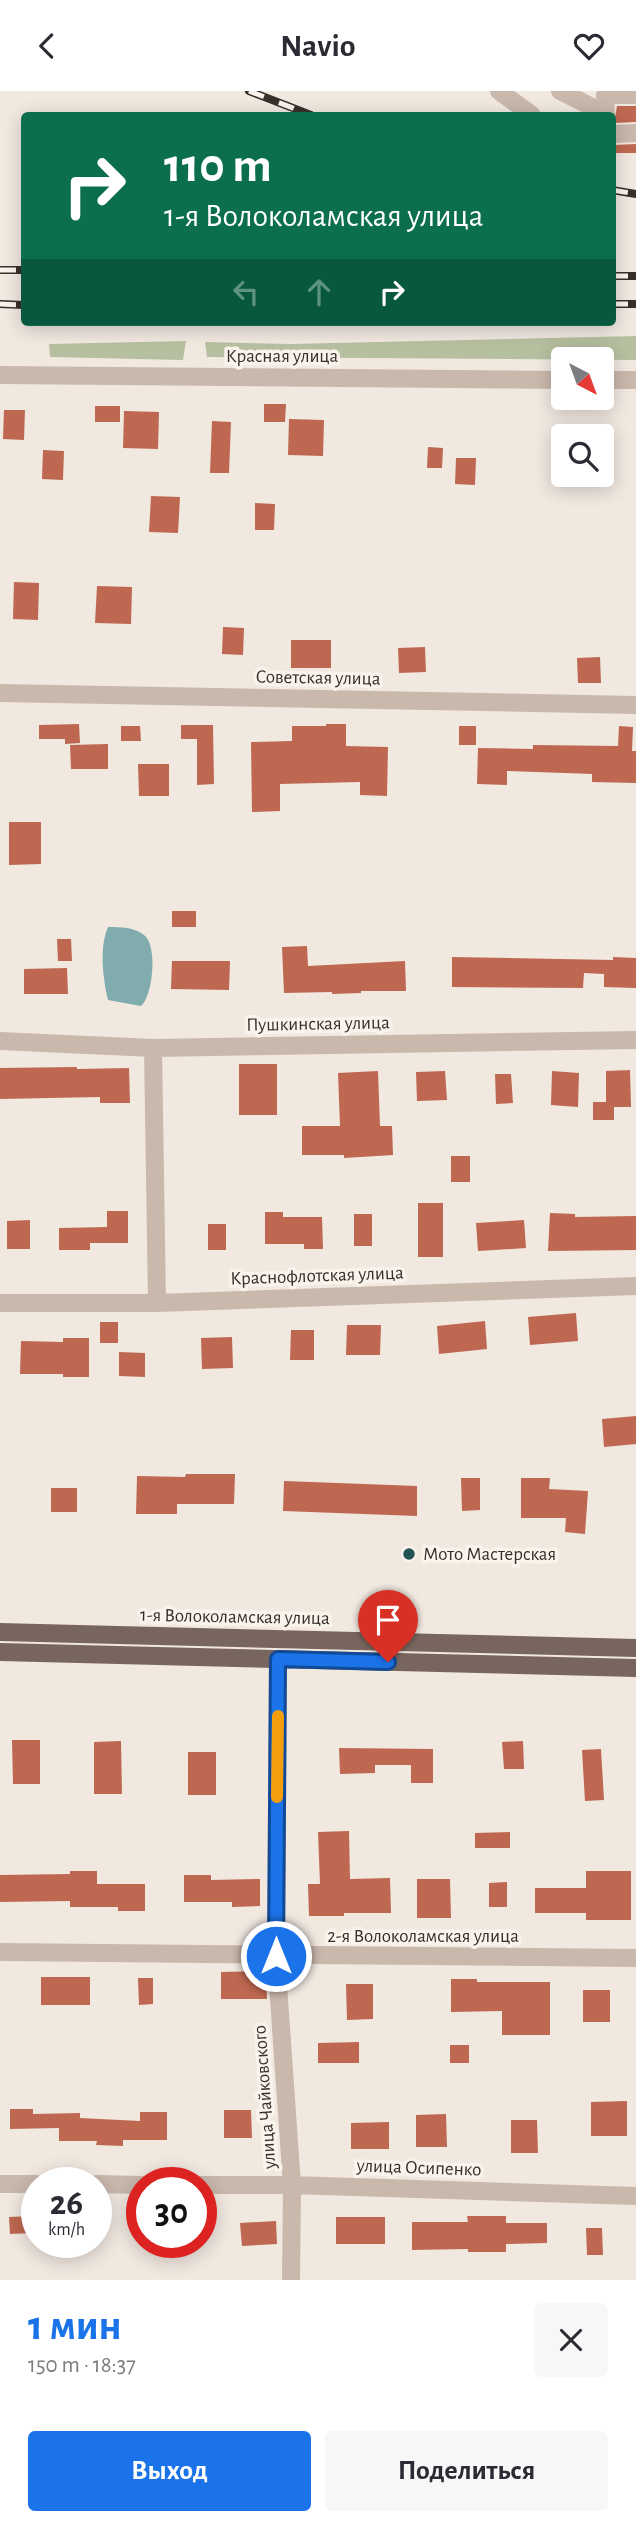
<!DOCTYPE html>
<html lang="ru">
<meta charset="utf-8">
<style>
:root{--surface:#fff;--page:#f7f7f7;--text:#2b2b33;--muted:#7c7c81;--accent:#1a73e8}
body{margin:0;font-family:"Alegreya Sans",sans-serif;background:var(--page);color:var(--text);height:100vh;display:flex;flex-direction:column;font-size:26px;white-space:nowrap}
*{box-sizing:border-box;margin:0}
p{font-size:23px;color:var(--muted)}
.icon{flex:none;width:38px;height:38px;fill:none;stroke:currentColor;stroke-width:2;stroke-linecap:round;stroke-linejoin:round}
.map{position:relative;height:2189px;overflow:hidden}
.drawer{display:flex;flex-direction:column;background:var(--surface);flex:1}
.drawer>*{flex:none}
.top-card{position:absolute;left:21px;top:21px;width:595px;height:214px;border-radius:7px;box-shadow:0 4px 18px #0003;background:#0b6e4f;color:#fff;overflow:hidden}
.needle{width:46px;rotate:139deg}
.controls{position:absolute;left:551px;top:256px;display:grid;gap:14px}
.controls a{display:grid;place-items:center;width:63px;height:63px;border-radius:7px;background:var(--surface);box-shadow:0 4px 18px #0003;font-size:35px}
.speed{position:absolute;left:21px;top:2076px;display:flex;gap:14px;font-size:35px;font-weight:700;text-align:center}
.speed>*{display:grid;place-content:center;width:91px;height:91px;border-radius:50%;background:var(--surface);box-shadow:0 4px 18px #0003;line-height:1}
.speed small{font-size:18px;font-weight:400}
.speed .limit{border:10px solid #d22;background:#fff;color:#111}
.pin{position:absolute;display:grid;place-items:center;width:60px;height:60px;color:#fff;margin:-72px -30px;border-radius:50% 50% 50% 0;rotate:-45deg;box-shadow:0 0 7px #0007}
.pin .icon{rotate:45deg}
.me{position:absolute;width:77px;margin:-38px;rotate:0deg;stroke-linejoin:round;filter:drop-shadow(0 0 5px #0008)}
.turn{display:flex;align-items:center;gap:24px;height:147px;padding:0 28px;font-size:32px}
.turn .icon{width:91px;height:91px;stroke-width:2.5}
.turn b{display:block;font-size:49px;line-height:60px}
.lanes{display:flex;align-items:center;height:66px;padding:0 28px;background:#0003;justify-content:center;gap:35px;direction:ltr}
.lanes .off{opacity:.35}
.round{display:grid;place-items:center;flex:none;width:74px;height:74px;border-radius:7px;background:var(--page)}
.summary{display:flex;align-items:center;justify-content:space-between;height:119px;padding:0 28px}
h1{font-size:42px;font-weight:700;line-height:52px;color:var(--accent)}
.action{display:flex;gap:14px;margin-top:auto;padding:14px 28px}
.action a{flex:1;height:80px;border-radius:7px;background:var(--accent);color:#fff;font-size:28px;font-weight:700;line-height:80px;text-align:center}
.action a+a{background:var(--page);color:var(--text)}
header{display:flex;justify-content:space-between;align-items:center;height:91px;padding:0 28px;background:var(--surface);font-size:32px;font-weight:700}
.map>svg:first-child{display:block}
.green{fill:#b6c0a0}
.water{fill:#80acad}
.building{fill:#be6851}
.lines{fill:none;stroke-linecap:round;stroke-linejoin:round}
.minor{stroke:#c9b8ac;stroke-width:18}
.major{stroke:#78655d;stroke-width:18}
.rail-casing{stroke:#382e2a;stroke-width:8}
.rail{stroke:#f9f3ec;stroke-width:5;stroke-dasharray:16;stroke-linecap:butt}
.route-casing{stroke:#114b97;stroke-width:18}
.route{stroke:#1a73e8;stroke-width:12}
.slow{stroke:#f59e0b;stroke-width:12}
.poi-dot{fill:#235556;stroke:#f9f3ec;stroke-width:2.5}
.labels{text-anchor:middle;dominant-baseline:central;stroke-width:7;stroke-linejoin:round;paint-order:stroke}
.street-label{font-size:19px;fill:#382e2a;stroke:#f9f3ec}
.poi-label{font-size:19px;fill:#382e2a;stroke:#f9f3ec;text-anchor:start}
</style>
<header><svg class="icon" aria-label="back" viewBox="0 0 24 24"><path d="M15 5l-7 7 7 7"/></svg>Navio<svg class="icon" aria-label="heart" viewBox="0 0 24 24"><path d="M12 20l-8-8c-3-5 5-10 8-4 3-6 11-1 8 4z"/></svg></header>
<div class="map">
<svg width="636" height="2189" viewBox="0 0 636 2189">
<rect width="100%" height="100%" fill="#f1e8e0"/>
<path class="green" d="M636 245V269L207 266 205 251 290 253Z
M186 250 183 269 50 266 49 253Z"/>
<path class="water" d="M108 836C121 836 134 836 144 844 158 854 153 905 141 915L108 909C103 887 99 857 108 836Z"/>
<path class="building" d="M617 15H636V31L614 32Z
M636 53V62H614V54Z
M264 313H286L285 331H264Z
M95 315H120V331H95Z
M4 319H25L24 349 3 348Z
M124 320 159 321 158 358 123 357Z
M289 328 324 329 323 365 288 364Z
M212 330 231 331 229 382H210Z
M428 356 443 357 442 377H427Z
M43 359 64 360 63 389 42 388Z
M456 367H476L475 394 455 393Z
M151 405 180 406 178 442 149 441Z
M255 412 275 413 274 439H255Z
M14 491 39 492 38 529 13 528Z
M97 495 132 496 131 533 95 532Z
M223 536 244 537 243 564 222 563Z
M291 549H331V577H291Z
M425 556 426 581 399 582 398 557Z
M600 566 601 592H578L577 567Z
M79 633 80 652 65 653V648H39V634Z
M326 633H346V655L388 656 387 705 360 704V691L280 693V720L252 721 251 651 292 650V635H326Z
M181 634H213L214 693 197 694V648H181Z
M121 635H140L141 650H121Z
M459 635H476V654H459Z
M619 635 633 636 632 660H636V692L592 691V683L507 680V694L477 693 478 657 533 658V654L618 655Z
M108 653V678H71L70 654Z
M138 673H169V705H139Z
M9 731H41V773L9 774Z
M172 820H196V836H172Z
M57 848H71L72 870H58Z
M307 855 308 875 405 870 406 900H361V902L332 903V901L284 902 282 856Z
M452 866 613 869V866L636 867V897L604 896V883L584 882 583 897 452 896Z
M172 870H230L229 899 171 898Z
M67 877 68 903H24V878Z
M239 973H277V1024H239Z
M77 976V978L129 977 130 1012H100V1006L0 1008V977Z
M630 979 631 1016H614V1029H593V1011H606V980Z
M378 980 380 1035H392L393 1064 344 1067V1064H302V1035H340L338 982Z
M445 980 447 1009 417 1010 416 981Z
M552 980 579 982 578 1016 551 1014Z
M495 983H511L513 1012 496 1013Z
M451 1065H470V1091H451Z
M418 1112H443V1166H418Z
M107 1120H128V1152H90V1159H59V1137L107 1136Z
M265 1121H283V1126H322L323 1158H304V1153H265Z
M550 1122 575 1123V1126L636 1125V1159L548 1160Z
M354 1123H372V1155H354Z
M30 1129V1158H7V1130Z
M524 1129 526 1157 478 1160 476 1132Z
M208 1133H226V1159H208Z
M576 1222 578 1250 530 1254 528 1226Z
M485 1230 487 1258 439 1263 437 1235Z
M100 1231H118V1252H100Z
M347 1234H381L380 1264H346Z
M291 1239H314V1269H290Z
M232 1246 233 1277 202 1278 201 1247Z
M63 1247H89V1286H63V1283H20L21 1250 63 1251Z
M119 1261 145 1262V1286L119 1285Z
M636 1325V1353L604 1356 602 1328Z
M186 1383H235L234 1413H177V1423H136L137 1385 185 1386Z
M461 1387H480V1419L462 1420Z
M521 1387H550L549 1398 588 1400 585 1443 565 1441 566 1427H521Z
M284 1390 417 1395V1425L283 1420Z
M51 1397H77V1421H51Z
M12 1649H40V1693H13Z
M121 1650 122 1703H94V1651Z
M523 1650 524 1678H504L502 1651Z
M339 1657 433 1658V1692H411V1674H375V1682L340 1683Z
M601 1658 604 1709 585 1710 582 1659Z
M188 1661H216V1704H188Z
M349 1740 350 1788 390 1787 391 1822H344V1825H309L308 1793H320L318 1741Z
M510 1741V1757H475V1742Z
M70 1780H97V1793H145V1820H118V1816H70V1810L0 1811V1784L70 1783Z
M586 1780H631V1829H586V1822H535V1797H586Z
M184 1784H211V1789L260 1788V1815L232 1816V1811H184Z
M417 1788H450L451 1827H417Z
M507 1791V1816H489V1792Z
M266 1880 267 1908H221V1881Z
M41 1886H90V1914H41Z
M138 1887H153V1913L139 1914Z
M451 1888H477V1891H550V1944H502V1920L451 1921Z
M346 1893H373V1928L347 1929Z
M583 1899H610V1931H583Z
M359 1951V1972H318V1952Z
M450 1954H469V1972H450Z
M627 2010V2045H591V2011Z
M10 2018H33V2023L80 2022V2027L140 2030V2021H167V2049H123V2055L96 2054 97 2050H59V2037L10 2038Z
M224 2019H251L252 2047H224Z
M446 2023 447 2056H416V2024Z
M511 2029H537L538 2062H511Z
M389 2031V2058H351V2032Z
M32 2125 33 2142 10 2143 9 2126Z
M467 2125H506V2132H547V2152L506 2153V2161H468V2158L412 2159V2131H468Z
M336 2126H385V2153H336Z
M276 2130 277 2153 242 2155 240 2132Z
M586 2137H602L603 2164H587Z"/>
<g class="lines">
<path class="minor" d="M499 0 532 24
M560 0 606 23
M606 24 605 4H636
M612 43 636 42
M0 284 564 289
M602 289H636
M0 602 636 614
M0 950 153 957 636 949
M153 957 157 1212
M0 1212H157L636 1195
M278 1568 276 1865 292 2094 291 2189
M0 1861 636 1867
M0 2093H37
M96 2093 142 2094
M201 2094H292L636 2105"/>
<path class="major" d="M0 1541 636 1557
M0 1561 636 1577"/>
<defs>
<path id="rail" d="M249 0 311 24
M612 99 636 103
M0 179H24
M612 185H636
M0 213 24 214
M612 213H636"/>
</defs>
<use href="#rail" class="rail-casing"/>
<use href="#rail" class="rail"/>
</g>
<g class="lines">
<defs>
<path id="route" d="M276 1865 278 1568 388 1571"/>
</defs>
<use href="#route" class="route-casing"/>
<use href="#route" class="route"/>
<path class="slow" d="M277 1706 278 1625"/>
</g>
<circle class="poi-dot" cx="409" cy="1463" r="7"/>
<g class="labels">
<g class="street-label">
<text x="282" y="265">Красная улица</text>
<text transform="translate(318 587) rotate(1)">Советская улица</text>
<text transform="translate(318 933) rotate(-1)">Пушкинская улица</text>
<text transform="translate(317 1185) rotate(-2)">Краснофлотская улица</text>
<text transform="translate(235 1526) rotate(1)">1-я Волоколамская улица</text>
<text x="423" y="1845">2-я Волоколамская улица</text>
<text transform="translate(265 2006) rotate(-94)">улица Чайковского</text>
<text transform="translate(419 2077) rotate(2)">улица Осипенко</text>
</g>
<g class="poi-label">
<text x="423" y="1463">Мото Мастерская</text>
</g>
</g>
</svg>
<div class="controls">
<a><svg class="needle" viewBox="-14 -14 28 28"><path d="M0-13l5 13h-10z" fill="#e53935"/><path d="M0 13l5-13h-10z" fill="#7c7c81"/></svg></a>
<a><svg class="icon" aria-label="search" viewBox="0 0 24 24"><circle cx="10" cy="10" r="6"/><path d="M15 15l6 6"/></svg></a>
</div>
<div class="speed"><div>26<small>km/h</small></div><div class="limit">30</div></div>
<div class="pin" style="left:388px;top:1571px;background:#d93025"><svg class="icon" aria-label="arrive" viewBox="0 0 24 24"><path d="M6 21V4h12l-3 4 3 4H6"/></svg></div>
<svg class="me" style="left:276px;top:1865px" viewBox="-20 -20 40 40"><circle r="17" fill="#1a73e8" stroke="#fff" stroke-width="3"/><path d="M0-11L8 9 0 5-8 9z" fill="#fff"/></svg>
<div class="top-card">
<div class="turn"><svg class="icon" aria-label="right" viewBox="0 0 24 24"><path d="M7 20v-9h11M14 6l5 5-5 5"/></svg><div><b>110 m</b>1-я Волоколамская улица</div></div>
<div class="lanes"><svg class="icon off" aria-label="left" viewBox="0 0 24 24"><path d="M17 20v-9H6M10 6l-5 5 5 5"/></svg><svg class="icon off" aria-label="ahead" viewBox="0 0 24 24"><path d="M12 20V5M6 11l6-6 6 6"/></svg><svg class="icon" aria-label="right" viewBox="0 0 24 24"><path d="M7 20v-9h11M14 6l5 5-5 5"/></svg></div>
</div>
</div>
<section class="drawer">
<div class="summary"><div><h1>1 мин</h1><p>150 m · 18:37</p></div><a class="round"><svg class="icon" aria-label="close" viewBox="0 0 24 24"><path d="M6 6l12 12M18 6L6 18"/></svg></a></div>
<div class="action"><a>Выход</a><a>Поделиться</a></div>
</section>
